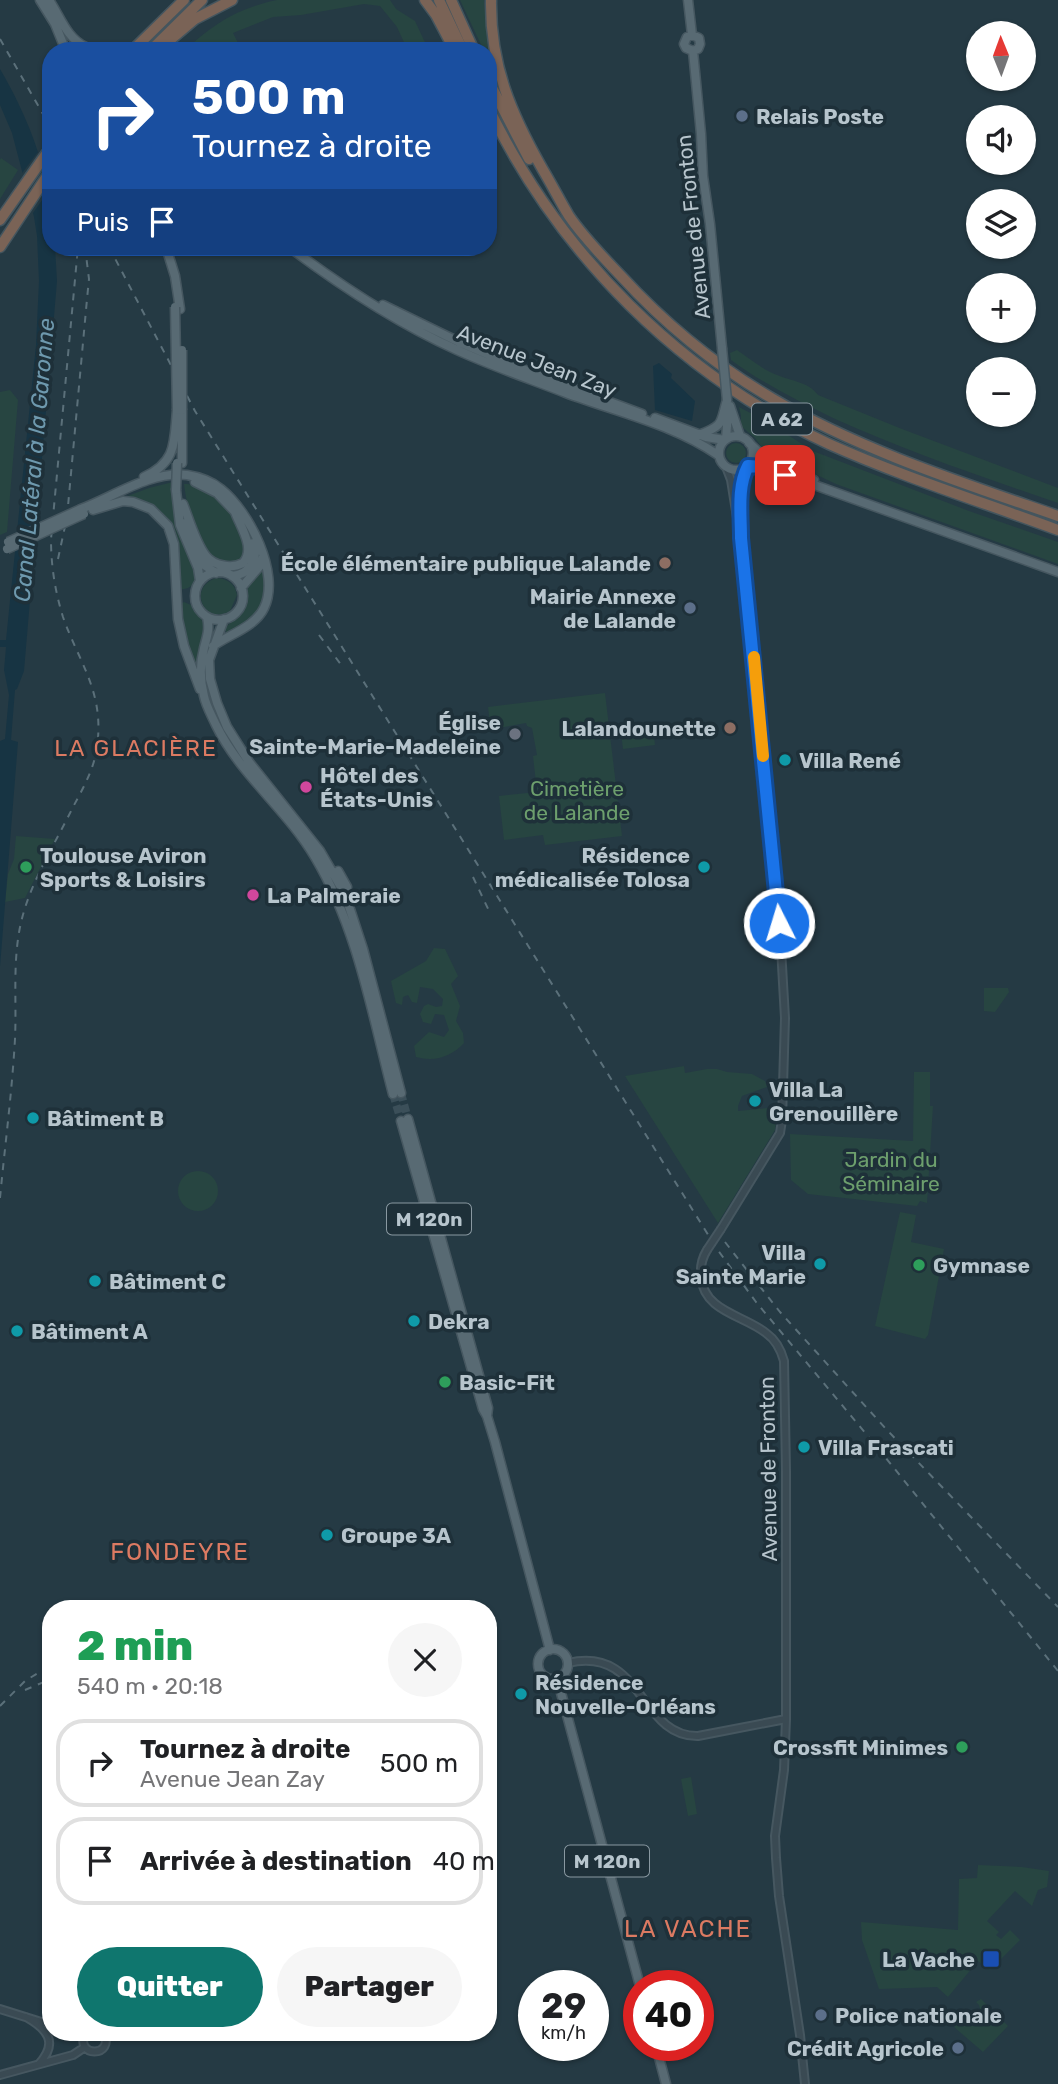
<!DOCTYPE html>
<html lang="fr">
<meta charset="utf-8">
<style>
:root{--surface:#fff;--page:#f6f6f6;--text:#202124;--muted:#757577;--line:#e0e0e0;--accent:#0f766e}
body{margin:0;font-family:Rubik,sans-serif;background:var(--page);color:var(--text);height:100vh;display:flex;flex-direction:column;font-size:26px;white-space:nowrap}
*{box-sizing:border-box;margin:0}
p{font-size:23px;color:var(--muted)}
.icon{flex:none;width:38px;height:38px;fill:none;stroke:currentColor;stroke-width:2;stroke-linecap:round;stroke-linejoin:round}
.map{position:relative;flex:1;overflow:hidden}
.sheet{position:absolute;left:42px;top:1600px;width:455px;height:441px;display:flex;flex-direction:column;background:var(--surface);border-radius:28px;box-shadow:0 2px 5px #0004}
.sheet>*{flex:none}
.hud{position:absolute;left:42px;top:42px;width:455px;height:214px;border-radius:28px;box-shadow:0 2px 5px #0004;background:#1a4fa0;color:#fff;overflow:hidden}
.needle{width:46px;rotate:359deg}
.buttons{position:absolute;left:966px;top:21px;display:grid;gap:14px}
.buttons a{display:grid;place-items:center;width:70px;height:70px;border-radius:50%;background:var(--surface);box-shadow:0 2px 5px #0004;font-size:35px}
.speed{position:absolute;left:518px;top:1970px;display:flex;gap:14px;font-size:35px;font-weight:700;text-align:center}
.speed>*{display:grid;place-content:center;width:91px;height:91px;border-radius:50%;background:var(--surface);box-shadow:0 2px 5px #0004;line-height:1}
.speed small{font-size:18px;font-weight:400}
.speed .limit{border:10px solid #d22;background:#fff;color:#111}
.pin{position:absolute;display:grid;place-items:center;width:60px;height:60px;color:#fff;margin:-30px;border-radius:14px;box-shadow:0 4px 10px #0006}
.me{position:absolute;width:77px;margin:-38px;rotate:355deg;stroke-linejoin:round;filter:drop-shadow(0 0 5px #0008)}
.turn{display:flex;align-items:center;gap:24px;height:147px;padding:0 35px;font-size:32px}
.turn .icon{width:91px;height:91px;stroke-width:2.5}
.turn b{display:block;font-size:49px;line-height:60px}
.then{display:flex;align-items:center;height:66px;padding:0 35px;background:#0003;gap:14px;font-size:26px}
.round{display:grid;place-items:center;flex:none;width:74px;height:74px;border-radius:37px;background:var(--page)}
.summary{display:flex;align-items:center;justify-content:space-between;height:119px;padding:0 35px}
h1{font-size:42px;font-weight:800;line-height:52px;color:#1e9e55}
.button{display:flex;gap:14px;margin-top:auto;padding:14px 35px}
.button a{flex:1;height:80px;border-radius:42px;background:var(--accent);color:#fff;font-size:28px;font-weight:800;line-height:80px;text-align:center}
.button a+a{background:var(--page);color:var(--text)}
ul{padding:0;list-style:none}
li{display:flex;align-items:center;gap:21px;height:88px;margin:0 14px 10px;padding:0 21px;border:4px solid var(--line);border-radius:28px}
li div{flex:1}
li b{display:block;font-size:26px}
li em{font-style:normal}
.map>svg:first-child{display:block}
.green{fill:#274541}
.water{fill:#173443}
.pier{fill:#253a44}
.lines{fill:none;stroke-linecap:round;stroke-linejoin:round}
.major-tunnel{stroke:#3b4f59;stroke-width:8;stroke-dasharray:8 4;stroke-linecap:butt}
.minor-casing{stroke:#465760;stroke-width:10}
.major-casing{stroke:#465760;stroke-width:11}
.highway-casing{stroke:#44555e;stroke-width:13}
.minor{stroke:#3a4a53;stroke-width:6}
.major{stroke:#586a73;stroke-width:8}
.highway{stroke:#7a6356;stroke-width:10}
.rail{stroke:#5b707a;stroke-width:2;stroke-dasharray:7 7;stroke-linecap:butt}
.minor-bridge-casing{stroke:#465760;stroke-width:10;stroke-linecap:butt}
.major-bridge-casing{stroke:#465760;stroke-width:11;stroke-linecap:butt}
.minor-bridge{stroke:#3a4a53;stroke-width:6}
.major-bridge{stroke:#586a73;stroke-width:8}
.route-casing{stroke:#114b97;stroke-width:18}
.route{stroke:#1a73e8;stroke-width:12}
.slow{stroke:#f59e0b;stroke-width:12}
.service-dot{fill:#5c6f8a;stroke:#1e3039;stroke-width:2.5}
.education-dot{fill:#8d6e63;stroke:#1e3039;stroke-width:2.5}
.worship-dot{fill:#6b7280;stroke:#1e3039;stroke-width:2.5}
.culture-dot{fill:#0f9aa8;stroke:#1e3039;stroke-width:2.5}
.hotel-dot{fill:#d1479c;stroke:#1e3039;stroke-width:2.5}
.leisure-dot{fill:#2e9e5b;stroke:#1e3039;stroke-width:2.5}
.transit-dot{fill:#1a4fb4;stroke:#1e3039;stroke-width:2.5}
.labels{text-anchor:middle;dominant-baseline:central;stroke-width:7;stroke-linejoin:round;paint-order:stroke}
.shield{fill:#1e3039;stroke:#8998a1;stroke-width:2}
.shield-label{font-size:19px;font-weight:bold;fill:#b7c5cd}
.poi-label{font-size:21px;font-weight:bold;fill:#b7c5cd;stroke:#1e3039;text-anchor:start}
.street-label{font-size:21px;fill:#b7c5cd;stroke:#1e3039}
.park-label{font-size:21px;fill:#6d9f6d;stroke:#1e3039}
.water-label{font-size:23px;font-style:italic;fill:#6e99ae;stroke:#1e3039}
.neighbourhood-label{font-size:23px;letter-spacing:2px;fill:#dc7a62;stroke:#1e3039}
.quarter-label{font-size:24px;letter-spacing:2px;fill:#dc7a62;stroke:#1e3039}
</style>
<div class="map">
<svg width="1058" height="2084" viewBox="0 0 1058 2084">
<rect width="100%" height="100%" fill="#253a44"/>
<path class="green" d="M277 0H390L396 9 415 21 429 51H408L397 27 380 6 364 4 301 15 273 17 233 33 242 51H184C213 24 238 8 277 0Z
M460 0H484L488 51H484Z
M1 158 18 170 0 199V160Z
M737 350C749 358 763 370 777 375 791 381 809 382 818 395L902 429 1058 488V503C982 477 906 451 833 418 798 401 762 383 731 360L730 353Z
M10 390 18 400 7 532 0 535V392Z
M739 407 769 423 813 451 969 511 1058 542V564L836 484 764 450 755 438 741 426V416Z
M726 453a10 10 0 1 1 20 0a10 10 0 1 1-20 0Z
M173 482C173 498 173 513 177 527 182 544 215 592 177 589 177 563 183 529 159 512 149 505 130 503 117 500L149 488Z
M184 484C212 482 233 513 241 536 244 542 247 550 243 557 241 561 235 564 230 564 199 563 187 509 184 484Z
M264 565C266 572 265 580 265 588 264 616 249 621 227 634L225 629C230 621 240 618 244 609 248 602 246 595 248 587 250 579 259 571 264 565Z
M217 578C228 579 235 584 237 595L230 611C203 626 187 586 217 578Z
M184 602 191 605 205 625 199 678 188 653 179 605Z
M605 693 622 836 545 845 543 835 504 840 499 796 537 792 533 756 537 755 532 728 527 726 526 723 499 728 495 723H490L488 707Z
M653 729 655 745 623 749 621 733Z
M16 836 55 839 25 898 5 902 8 874 14 859Z
M434 948 445 949 458 976 451 984 460 1006 456 1021 463 1033 464 1043C451 1057 435 1062 416 1057L414 1046 429 1032 444 1037 449 1030 444 1015 435 1014 431 1024 423 1022 420 1014 424 1006 428 1004 436 1007 442 1006 443 999 433 989 420 987 417 1003 412 1002 408 995 403 997 402 1005 396 1003 391 981 426 961Z
M984 988H1008L1009 992 995 1012 984 1011Z
M684 1066 685 1073 707 1069H717L727 1072 752 1074 765 1081 767 1087 742 1096 738 1106V1111L778 1107 775 1130 718 1223 625 1076Z
M914 1072H930V1106H933L927 1203 920 1201 917 1206 808 1194 791 1180 790 1134 913 1141Z
M178 1191a20 20 0 1 1 40 0a20 20 0 1 1-40 0Z
M900 1212 916 1215 911 1242 944 1249 928 1335 925 1339 875 1326Z
M691 1777 697 1814 688 1816 681 1779Z
M978 1865 1022 1867 1049 1871 1047 1887 1038 1890 1032 1906 1015 1891 987 1921 999 1932 996 1935 1001 1939 1010 1930 1020 1940 990 1970 978 1961 948 1997 937 1987 879 1989 862 1940 861 1922 958 1930 959 1879 977 1878Z
M981 1999 1008 2026 983 2052 954 2027 966 2014 977 2024 982 2015 979 2005 976 2002Z"/>
<path class="water" d="M0 69C25 112 45 159 50 208 52 221 51 234 51 247H55L57 281 24 671 17 689 15 690 11 740 18 742 0 967V741L5 739 9 695 4 670 6 647H0V640H6L36 345 39 281 37 236 34 217 12 133 0 105Z
M659 363 672 374 671 378 695 401 692 421 655 410 653 366Z"/>
<path class="pier" d="M41 148 50 189 30 217 20 176Z"/>
<g class="lines">
<path class="major-tunnel" d="M401 1093 408 1119
M393 1094 401 1121"/>
<defs>
<path id="minor" d="M741 526 742 482 747 467
M721 1229 780 1133 782 1120 785 1018 781 948 742 549 731 480 726 467
M707 1250C702 1258 700 1267 701 1277 704 1312 744 1315 766 1333 776 1340 781 1350 784 1361L786 1471V1719L784 1770 775 1836 776 1858 779 1896 800 2035 805 2084
M568 1663C643 1645 639 1737 698 1736L786 1719
M0 2009 51 2025
M26 2017C47 2029 59 2042 39 2064
M86 2032C72 2058 117 2058 103 2032
M0 2075 73 2055 85 2047"/>
<path id="major" d="M40 0 55 24 66 51
M49 0C60 16 67 39 86 47
M688 0 692 35
M692 35 687 37 684 44 686 48 693 51
M692 35 699 38 700 44 698 49 693 51
M76 51 86 47 101 51
M693 51 701 134 703 176 710 224 722 348
M166 247 175 276 180 309
M289 247C341 286 397 323 457 350 492 366 530 379 566 393 617 412 673 424 718 455
M383 305 459 342 537 375 642 414
M730 406 740 436
M655 418 706 437 725 440
M699 435C725 425 720 423 727 400
M719 453a17 17 0 1 1 34 0a17 17 0 1 1-34 0Z
M726 439 728 413
M749 443 761 454 814 480
M182 463V410
M748 465 764 467 1058 572
M144 477C177 462 174 442 177 410
M195 482 217 493 237 514
M176 490 180 525 198 568 200 581
M183 504C189 519 196 544 206 556 214 566 232 569 243 563 256 549 241 528 235 512
M81 509C115 496 150 471 187 475 200 477 211 481 221 489 249 511 281 574 264 608 255 627 230 634 213 646
M93 510 123 501 133 502 151 509 168 526 174 544 178 619 184 646 200 689
M185 523 204 565 216 573
M195 596a24 24 0 1 1 48 0a24 24 0 1 1-48 0Z
M232 576C250 574 259 560 253 543
M241 588 260 566 263 557
M207 617C210 630 207 636 204 648 200 663 200 681 204 696 206 706 212 716 216 725 241 776 287 809 315 857 358 929 372 1014 393 1094
M224 619 209 660 210 679 217 703 227 727 249 762 320 851 345 894 363 949 401 1093
M338 871 347 887
M408 1119 488 1408 487 1416
M401 1121 483 1409 487 1416 495 1442 550 1650
M538 1664a15 15 0 1 1 30 0a15 15 0 1 1-30 0Z
M557 1678 640 1986
M656 2046 666 2084"/>
<path id="highway" d="M425 0 436 15 455 51
M439 0 463 51
M451 0 474 51
M491 0C490 65 511 114 543 170 552 185 560 201 569 216 584 238 603 257 621 276 666 325 716 366 773 399 860 450 963 483 1058 516
M132 51 184 0
M150 51 202 0
M157 51 195 19 232 0
M488 80 529 159
M488 107C560 255 680 375 829 444 903 477 982 502 1058 530
M0 220 51 147
M0 247 51 170"/>
</defs>
<use href="#minor" class="minor-casing"/>
<use href="#major" class="major-casing"/>
<use href="#highway" class="highway-casing"/>
<use href="#minor" class="minor"/>
<use href="#major" class="major"/>
<use href="#highway" class="highway"/>
<path class="rail" d="M0 39 51 128
M109 247 195 411 717 1249 756 1302 877 1447 1058 1671
M58 559 67 517 87 299 89 279 85 247
M319 635 342 666
M473 877 491 915
M0 1198C5 1145 12 1092 15 1039 17 995 11 951 25 908 36 873 57 840 73 807 85 785 97 763 98 738 102 689 78 660 63 617 55 591 51 566 51 539L78 247
M725 1242 780 1312 887 1430 1058 1607
M25 1690 51 1679
M0 1706 25 1681 51 1665"/>
<defs>
<path id="minor-bridge" d="M707 1250 721 1229"/>
<path id="major-bridge" d="M175 307 177 410
M722 348 727 400
M182 350V410
M176 490 177 463
M8 542 81 509
M7 549 84 514"/>
</defs>
<use href="#minor-bridge" class="minor-bridge-casing"/>
<use href="#major-bridge" class="major-bridge-casing"/>
<use href="#minor-bridge" class="minor-bridge"/>
<use href="#major-bridge" class="major-bridge"/>
</g>
<g class="lines">
<defs>
<path id="route" d="M779 923 741 538C741 514 737 487 748 466L764 467 785 475"/>
</defs>
<use href="#route" class="route-casing"/>
<use href="#route" class="route"/>
<path class="slow" d="M754 657 763 756"/>
</g>
<g class="service-dot">
<circle cx="742" cy="116" r="7"/>
<circle cx="690" cy="608" r="7"/>
<circle cx="821" cy="2015" r="7"/>
<circle cx="958" cy="2048" r="7"/>
</g>
<g class="education-dot">
<circle cx="665" cy="563" r="7"/>
<circle cx="730" cy="728" r="7"/>
</g>
<circle class="worship-dot" cx="515" cy="734" r="7"/>
<g class="culture-dot">
<circle cx="785" cy="760" r="7"/>
<circle cx="704" cy="867" r="7"/>
<circle cx="755" cy="1101" r="7"/>
<circle cx="33" cy="1118" r="7"/>
<circle cx="820" cy="1264" r="7"/>
<circle cx="95" cy="1281" r="7"/>
<circle cx="414" cy="1321" r="7"/>
<circle cx="17" cy="1331" r="7"/>
<circle cx="804" cy="1447" r="7"/>
<circle cx="327" cy="1535" r="7"/>
<circle cx="521" cy="1694" r="7"/>
</g>
<g class="hotel-dot">
<circle cx="306" cy="787" r="7"/>
<circle cx="253" cy="895" r="7"/>
</g>
<g class="leisure-dot">
<circle cx="26" cy="867" r="7"/>
<circle cx="919" cy="1265" r="7"/>
<circle cx="445" cy="1382" r="7"/>
<circle cx="962" cy="1747" r="7"/>
</g>
<rect class="transit-dot" x="982" y="1950" width="18" height="18" rx="3.5"/>
<g class="labels">
<g class="shield">
<rect x="752" y="403.5" width="60" height="31" rx="5"/>
<rect x="387" y="1203.5" width="84" height="31" rx="5"/>
<rect x="565" y="1845.5" width="84" height="31" rx="5"/>
</g>
<g class="shield-label">
<text x="782" y="419">A 62</text>
<text x="429" y="1219">M 120n</text>
<text x="607" y="1861">M 120n</text>
</g>
<g class="poi-label">
<text x="756" y="116">Relais Poste</text>
<text x="651" y="563" text-anchor="end">École élémentaire publique Lalande</text>
<text x="676" y="596" text-anchor="end">Mairie Annexe<tspan x="676" dy="24">de Lalande</tspan></text>
<text x="501" y="722" text-anchor="end">Église<tspan x="501" dy="24">Sainte-Marie-Madeleine</tspan></text>
<text x="716" y="728" text-anchor="end">Lalandounette</text>
<text x="799" y="760">Villa René</text>
<text x="320" y="775">Hôtel des<tspan x="320" dy="24">États-Unis</tspan></text>
<text x="40" y="855">Toulouse Aviron<tspan x="40" dy="24">Sports &amp; Loisirs</tspan></text>
<text x="690" y="855" text-anchor="end">Résidence<tspan x="690" dy="24">médicalisée Tolosa</tspan></text>
<text x="267" y="895">La Palmeraie</text>
<text x="769" y="1089">Villa La<tspan x="769" dy="24">Grenouillère</tspan></text>
<text x="47" y="1118">Bâtiment B</text>
<text x="806" y="1252" text-anchor="end">Villa<tspan x="806" dy="24">Sainte Marie</tspan></text>
<text x="933" y="1265">Gymnase</text>
<text x="109" y="1281">Bâtiment C</text>
<text x="428" y="1321">Dekra</text>
<text x="31" y="1331">Bâtiment A</text>
<text x="459" y="1382">Basic-Fit</text>
<text x="818" y="1447">Villa Frascati</text>
<text x="341" y="1535">Groupe 3A</text>
<text x="535" y="1682">Résidence<tspan x="535" dy="24">Nouvelle-Orléans</tspan></text>
<text x="948" y="1747" text-anchor="end">Crossfit Minimes</text>
<text x="975" y="1959" text-anchor="end">La Vache</text>
<text x="835" y="2015">Police nationale</text>
<text x="944" y="2048" text-anchor="end">Crédit Agricole</text>
</g>
<g class="street-label">
<text transform="translate(693 227) rotate(-96)">Avenue de Fronton</text>
<text transform="translate(537 361) rotate(21)">Avenue Jean Zay</text>
<text transform="translate(768 1469) rotate(-91)">Avenue de Fronton</text>
</g>
<g class="park-label">
<text x="577" y="788">Cimetière<tspan x="577" dy="24">de Lalande</tspan></text>
<text x="891" y="1159">Jardin du<tspan x="891" dy="24">Séminaire</tspan></text>
</g>
<g class="water-label">
<text transform="translate(34 460) rotate(-85)">Canal Latéral à la Garonne</text>
</g>
<g class="neighbourhood-label">
<text x="136" y="748">LA GLACIÈRE</text>
</g>
<g class="quarter-label">
<text x="180" y="1552">FONDEYRE</text>
<text x="688" y="1929">LA VACHE</text>
</g>
</g>
</svg>
<div class="buttons">
<a><svg class="needle" viewBox="-14 -14 28 28"><path d="M0-13l5 13h-10z" fill="#e53935"/><path d="M0 13l5-13h-10z" fill="#757577"/></svg></a>
<a><svg class="icon" aria-label="sound" viewBox="0 0 24 24"><path d="M4 9h4l5-4v14l-5-4H4zM17 9q2 3 0 6"/></svg></a>
<a><svg class="icon" aria-label="layers" viewBox="0 0 24 24"><path d="M12 4l9 5-9 5-9-5zM3 14l9 5 9-5"/></svg></a>
<a>+</a>
<a>−</a>
</div>
<div class="speed"><div>29<small>km/h</small></div><div class="limit">40</div></div>
<div class="pin" style="left:785px;top:475px;background:#d93025"><svg class="icon" aria-label="arrive" viewBox="0 0 24 24"><path d="M6 21V4h12l-3 4 3 4H6"/></svg></div>
<svg class="me" style="left:779px;top:923px" viewBox="-20 -20 40 40"><circle r="17" fill="#1a73e8" stroke="#fff" stroke-width="3"/><path d="M0-11L8 9 0 5-8 9z" fill="#fff"/></svg>
<div class="hud">
<div class="turn"><svg class="icon" aria-label="right" viewBox="0 0 24 24"><path d="M7 20v-9h11M14 6l5 5-5 5"/></svg><div><b>500 m</b>Tournez à droite</div></div>
<div class="then">Puis<svg class="icon" aria-label="arrive" viewBox="0 0 24 24"><path d="M6 21V4h12l-3 4 3 4H6"/></svg></div>
</div>
<section class="sheet">
<div class="summary"><div><h1>2 min</h1><p>540 m · 20:18</p></div><a class="round"><svg class="icon" aria-label="close" viewBox="0 0 24 24"><path d="M6 6l12 12M18 6L6 18"/></svg></a></div>
<ul>
<li><svg class="icon" aria-label="right" viewBox="0 0 24 24"><path d="M7 20v-9h11M14 6l5 5-5 5"/></svg><div><b>Tournez à droite</b><p>Avenue Jean Zay</p></div><em>500 m</em></li>
<li><svg class="icon" aria-label="arrive" viewBox="0 0 24 24"><path d="M6 21V4h12l-3 4 3 4H6"/></svg><div><b>Arrivée à destination</b></div><em>40 m</em></li>
</ul>
<div class="button"><a>Quitter</a><a>Partager</a></div>
</section>
</div>
